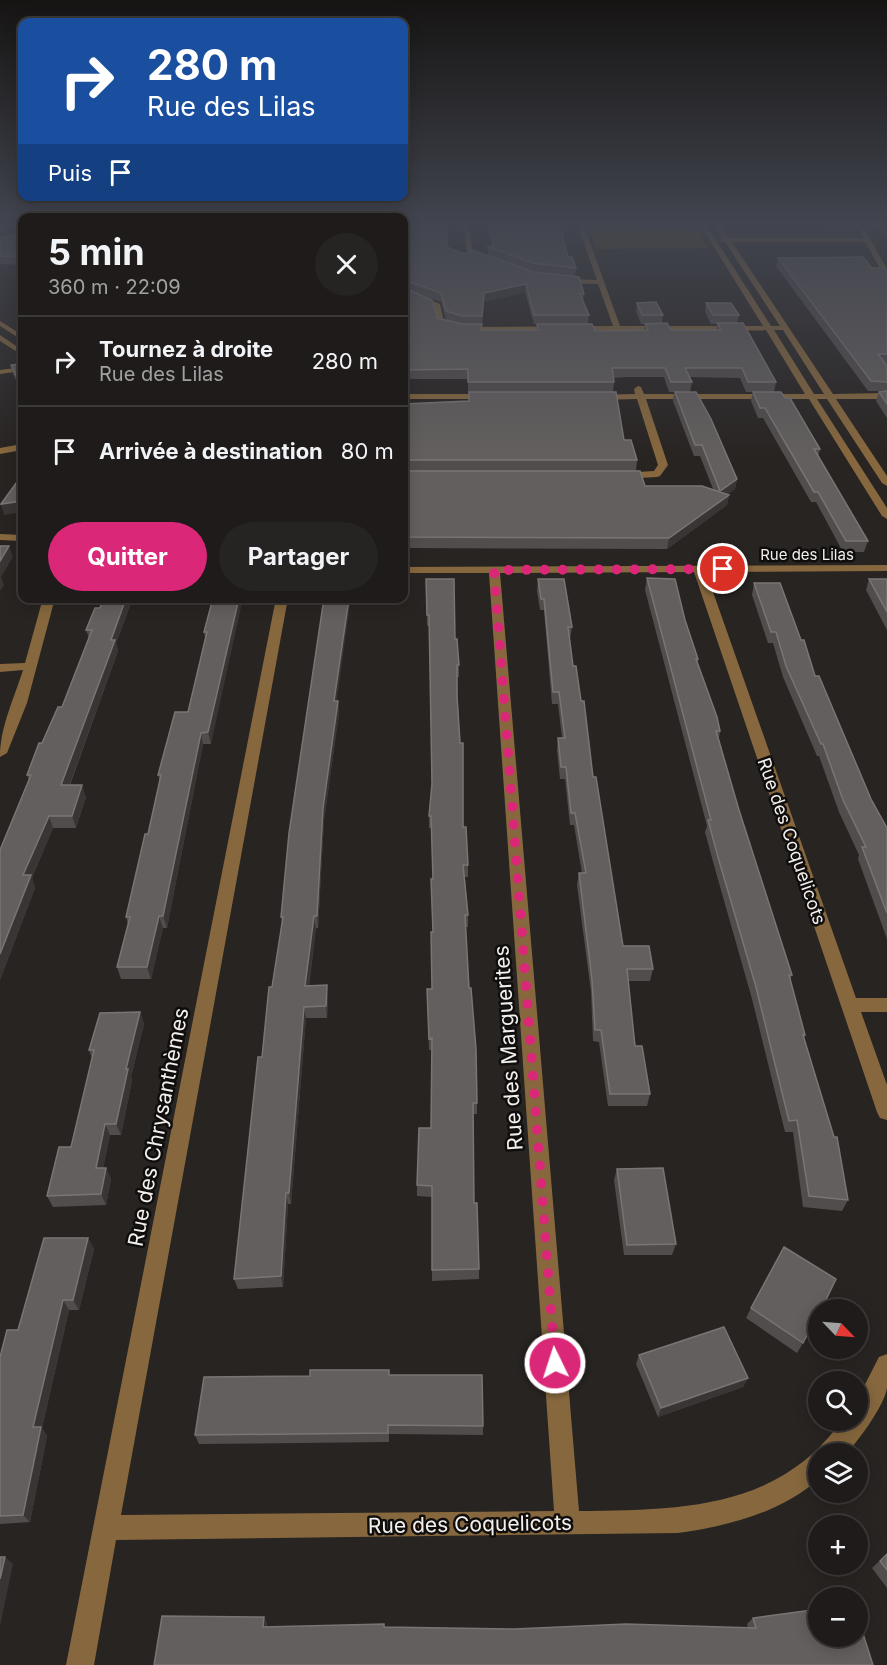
<!DOCTYPE html>
<html lang="fr">
<meta charset="utf-8">
<style>
:root{--surface:#1e1b1a;--page:#262423;--text:#f1f3f6;--muted:#a1a1a2;--line:#3c3939;--accent:#db2777}
body{margin:0;font-family:Inter,sans-serif;background:var(--page);color:var(--text);height:100vh;display:flex;flex-direction:column;font-size:22px;white-space:nowrap}
*{box-sizing:border-box;margin:0}
p{font-size:20px;color:var(--muted)}
.icon{flex:none;width:33px;height:33px;fill:none;stroke:currentColor;stroke-width:2;stroke-linecap:round;stroke-linejoin:round}
.map{position:relative;flex:1;overflow:hidden}
.sheet{position:absolute;left:18px;top:213px;width:390px;height:390px;display:flex;flex-direction:column;background:var(--surface);border-radius:12px;box-shadow:0 3px 15px #0003,0 0 0 2px var(--line)}
.sheet>*{flex:none}
.guide{position:absolute;left:18px;top:18px;width:390px;height:183px;border-radius:12px;box-shadow:0 3px 15px #0003,0 0 0 2px var(--line);background:#1a4fa0;color:#fff;overflow:hidden}
.needle{width:39px;rotate:115deg}
.fabs{position:absolute;left:808px;top:1299px;display:grid;gap:12px}
.fabs a{display:grid;place-items:center;width:60px;height:60px;border-radius:50%;background:var(--surface);box-shadow:0 3px 15px #0003,0 0 0 2px var(--line);font-size:30px}
.pin{position:absolute;display:grid;place-items:center;width:51px;height:51px;color:#fff;margin:-26px;border:3px solid #fff;border-radius:50%;box-shadow:0 2px 6px #0007}
.me{position:absolute;width:66px;margin:-33px;rotate:356deg;stroke-linejoin:round;filter:drop-shadow(0 0 4px #0008)}
.turn{display:flex;align-items:center;gap:21px;height:126px;padding:0 30px;font-size:27px}
.turn .icon{width:78px;height:78px;stroke-width:2.5}
.turn b{display:block;font-size:42px;line-height:51px}
.then{display:flex;align-items:center;height:57px;padding:0 30px;background:#0003;gap:12px;font-size:22px}
.round{display:grid;place-items:center;flex:none;width:63px;height:63px;border-radius:32px;background:var(--page)}
.head{display:flex;align-items:center;justify-content:space-between;height:102px;padding:0 30px}
h1{font-size:36px;font-weight:700;line-height:45px}
.cta{display:flex;gap:12px;margin-top:auto;padding:12px 30px}
.cta a{flex:1;height:69px;border-radius:36px;background:var(--accent);color:#fff;font-size:24px;font-weight:700;line-height:69px;text-align:center}
.cta a+a{background:var(--page);color:var(--text)}
ul{padding:0;list-style:none}
li{display:flex;align-items:center;gap:18px;height:90px;padding:0 30px;border-top:2px solid var(--line)}
li div{flex:1}
li b{display:block;font-size:22px}
li em{font-style:normal}
.map>svg:first-child{display:block}
.green{fill:#4c4700}
.lines{fill:none;stroke-linecap:round;stroke-linejoin:round}
.street{fill:#87683e;fill-rule:evenodd}
.wall{fill:#524d4d;fill-rule:evenodd}
.shaded-wall{fill:#3a3535}
.building{fill:#635f5e;stroke:#7a7575;stroke-width:1.5}
.route{stroke:#db2777;stroke-width:10;stroke-dasharray:0 18}
.labels{text-anchor:middle;dominant-baseline:central;stroke-width:5;stroke-linejoin:round;paint-order:stroke}
.far-street-label{font-size:15px;fill:#f2efed;stroke:#100e0d}
.street-label{font-size:18px;fill:#f2efed;stroke:#100e0d}
.near-street-label{font-size:21px;fill:#f2efed;stroke:#100e0d}
</style>
<div class="map">
<svg width="887" height="1665" viewBox="0 0 887 1665">
<rect width="100%" height="100%" fill="#282422"/>
<path class="green" d="M587 224H638L641 229H697L708 248 596 249Z"/>
<g class="lines">
<path class="street" d="M463 223H469L472 249 491 260V262H487L467 251Z
M577 223H583L620 326H763L699 223H705L771 326H780L725 242 717 240 723 238 713 223H719L729 238H863L855 223H861L887 269V277L884 275 865 242H732L833 394 887 393V399H836L887 476V486L882 483 827 399H817L887 508V519L882 516 809 399H646L668 465 660 476 657 477 622 479 617 476 622 473 654 471 658 465 637 399 596 400 593 399V395L635 394 634 389 638 386 641 387 644 394H805L766 330 462 331 438 325 434 307 404 294V290H407L440 304 444 322 462 327 613 326 598 284 561 283 557 281 561 279 597 280ZM774 330H783L824 394H814Z
M0 321 22 335V340L0 326Z
M0 335 22 350V355L0 341Z
M22 367V371L0 374V370Z
M488 394 491 395V399H404V394Z
M22 444V450L0 454V448Z
M0 534 22 535V541L0 540Z
M887 565V571L706 572 856 998H887V1012H861L887 1085V1120L880 1118 877 1112 694 572 500 573 579 1511C679 1510 779 1510 842 1420H858V1398L879 1357 887 1354C887 1365 887 1377 887 1388 884 1406 859 1440 846 1454H819V1479C780 1513 728 1526 678 1533L116 1540 94 1665H66L276 598H288L121 1515 554 1511 489 573H404V567Z
M43 598H55L27 703 7 753 0 757C0 727 14 699 23 670L0 672V664L25 663Z"/>
</g>
<path class="wall" d="M0 223H22V265L0 264Z
M404 223 447 247 464 254 488 255V247L492 246 487 223H559L568 257 576 268 575 277 584 294 583 301 589 315 588 324 595 331 644 330 645 324H641L636 311 637 303 663 315 662 323 671 330H716L717 324H711L705 312 706 303 739 315 737 323 776 382 774 392 785 398 820 449 818 457 868 541 864 552H843L816 502H811L763 418H758L751 401 753 392H746L740 378 690 377 692 382 690 392 737 479 735 489 728 494 729 495 727 505 667 549 404 548V497L407 471V462H404V404L468 401 577 392H468V379H404ZM533 271 574 277 534 272ZM525 292 534 324H537L536 330H482L484 302ZM416 293 441 302 446 320 437 318ZM626 377H664L669 392H674L673 401 694 456H700L713 489 645 486 636 471 637 460 624 440 613 392 614 382 613 378Z
M826 223H855L854 226H827Z
M863 223H887V237L880 227 866 226Z
M778 258 887 269V364H885L887 366V418L876 401 879 392 882 391H868L776 266Z
M11 365 22 368V393L13 374Z
M647 578 698 659V664L720 731 719 738 739 810 792 975 790 980 805 1035 804 1039 848 1200 842 1211 803 1207 793 1132H785L752 999 715 869 705 832 707 826 645 590Z
M426 579 455 639 459 665V677H457L463 827 468 865V877H465L468 915V927H465L469 988 477 1103V1114H473L474 1203 479 1269V1279L432 1281V1197L417 1196V1185L431 1128 432 1050H429L427 989H432L433 932 431 879H433L432 828H429V816L432 784 429 626H427Z
M538 579 572 627 570 639 573 666 623 946 653 969 650 981H628L635 1046 650 1094 647 1106H608L599 1042 593 1041 591 992 577 885 579 873H582L574 825H570L565 779H560L557 750 558 738H562L558 704H552L544 610H540L537 591Z
M869 579H887V630L866 590Z
M754 583 801 640 815 676 871 799 887 828V939L858 859 859 855 839 812 819 756H817L783 677 773 643H768L752 595Z
M103 598H133L116 643 118 651 70 785 86 797 76 828H53L32 878 35 888 0 980V850L29 780 27 775 42 743 62 707 89 638 86 630 100 608Z
M213 598 211 744H203L167 928H163L151 979H121L117 967 128 925 126 917 148 834 160 781 158 775 188 712 205 638 204 632Z
M338 701 339 713 324 820 318 928H316L309 986 328 997 327 1018H306L291 1204H288L283 1287 238 1289 234 1279 262 1057 282 923 281 917Z
M140 1012 144 1024 131 1077 132 1081 121 1135H110L103 1168H106L111 1179 106 1205 53 1207 47 1196 71 1147 92 1058 89 1050Z
M617 1169 676 1244 672 1255H624L614 1180Z
M88 1238 94 1249 79 1310H69L42 1428 47 1436 30 1522 0 1524V1357L18 1330Z
M751 1308 803 1343 797 1353 746 1318Z
M639 1355 748 1378 743 1387 658 1417 636 1364Z
M389 1375 483 1426V1435L389 1434V1442L199 1444 195 1435Z
M887 1554V1588L872 1568Z
M753 1618 873 1665H154L267 1623V1627L384 1624 385 1627 515 1629 748 1628 747 1624Z"/>
<path class="shaded-wall" d="M20 226 22 234 0 238V230Z
M526 284 525 292 484 302 482 325 484 293Z
M737 479 735 489 718 501 720 491Z
M729 495 727 505 667 549 669 538Z
M22 501V512L4 515 1 504Z
M9 546 13 557 1 577 4 585 0 591V561Z
M126 598H133L116 643 118 651 65 797 61 785 111 640Z
M239 598H243L211 744 208 732Z
M349 598H351L335 713 334 701Z
M338 701 339 713 324 820 318 928 317 916 323 808Z
M201 733 203 744 167 928 163 916Z
M82 785 86 797 76 828 72 816Z
M49 816 53 828 32 878 35 888 0 980V954L23 875Z
M159 916 163 928 151 979 147 967Z
M314 916 316 928 307 998 305 986Z
M327 985 328 997 327 1018 326 1006Z
M304 1007 306 1018 291 1204 289 1193Z
M140 1012 144 1024 131 1077 132 1081 121 1135 116 1124 126 1069Z
M105 1124 110 1135 101 1179 96 1168Z
M106 1168 111 1179 106 1205 101 1194Z
M286 1193 288 1204 283 1287 281 1276Z
M88 1238 94 1249 79 1310 73 1300Z
M63 1300 69 1310 42 1428 47 1436 30 1522 23 1515 33 1427Z
M748 1378 743 1387 658 1417 661 1408Z
M5 1557 13 1564 0 1626V1579Z
M264 1617 267 1623 266 1633 263 1627Z"/>
<path class="building" d="M0 223H22V257L0 256V238L20 234 22 228 20 226 0 230Z
M404 223H446L447 247 464 254 475 251 534 272 579 277 584 294H580L589 315H534L526 284 484 293 482 316H462L446 311 441 293 404 280Z
M489 223H559L568 257H572L576 268 533 263 488 247 494 246Z
M863 257 872 268H884L887 269V354H878L887 366V382L871 381 778 258Z
M404 288 432 300 437 318 462 324H482L481 330H538L537 324H592L595 331 648 330 645 324 667 323 671 330H721L717 323H743L776 382H748L742 368H685L692 382H671L665 368H612L614 382H468V369L404 370Z
M656 302 663 315H642L637 303Z
M706 303H731L739 315H713Z
M18 364 22 368V388L11 365Z
M887 391V404L879 392Z
M469 392H616L624 440H631L637 460H407L408 452H404V404L469 401Z
M675 392H696L711 419 737 479 720 491 702 445H695Z
M753 392H781L785 398H790L820 449H814L868 541H846L818 492H814L765 408H760Z
M406 471H640L645 486H702L729 495 669 538 404 537V497Z
M22 475V501L1 504Z
M0 546H9L0 561Z
M647 578 675 579 685 620 698 659H696L717 717 720 731H716L739 810 792 975H789L805 1035H803L834 1137H837L848 1200 809 1196 797 1120 789 1121 756 987 718 857 708 820H711Z
M426 579H454L455 639H457L459 665H457V696L460 743H463V827H466L468 865H463L468 915H465L469 988H471L476 1049 477 1103H473L474 1203H477L479 1269 432 1270V1186L417 1185 419 1128H431L432 1038 429 1039 427 989H432L431 932H433L431 879H433L431 816H429L432 784 429 615H427Z
M538 579H564L572 627H568L573 666H576L581 701H584L593 777H596L623 946H649L653 969H627L635 1046H642L650 1094H610L601 1030H595L592 980 579 873H586L575 813H571L566 767H561L558 738H565L559 692H553L544 599H541Z
M869 579H887V612Z
M754 583H780L801 640H804L815 676H819L871 799 887 828V913L862 847H866L843 800 823 744H821L786 666 776 632H771Z
M103 598H126L111 640H115L61 785H82L72 816H49L23 875H31L0 954V850L31 775H27L39 743H42L58 707H62L92 630H86L95 608H100Z
M213 598H239L208 732 201 733 163 916H159L147 967H117L130 917H126L145 834H148L161 775H158L175 712H188L207 632H204Z
M324 598H349L334 701H338L323 808 317 916H314L305 986 327 985 326 1006 304 1007 289 1193H286L281 1276 234 1279 258 1057H262L269 987H272L283 917H281L289 833Z
M140 1012 126 1069H128L116 1124H105L96 1168H106L101 1194 47 1196 59 1147H71L94 1050H89L100 1013Z
M663 1168 676 1244 627 1245 617 1169Z
M44 1238H88L73 1300H63L33 1427H41L23 1515 0 1516V1357L7 1330H18Z
M784 1247 836 1279 821 1310H819V1312L803 1343 751 1308Z
M724 1327 748 1378 661 1408 639 1355Z
M310 1370H389V1375H482L483 1426 388 1425V1433L195 1435 204 1377 310 1376Z
M887 1554V1570L880 1561Z
M0 1557H5L0 1579Z
M819 1609V1636H858V1618L873 1665H154L162 1616 264 1617 263 1627 384 1624V1627L515 1629 626 1624 756 1628 753 1618Z"/>
<linearGradient id="sky" x2="0" y2="1"><stop stop-color="#161413"/><stop offset="0.49" stop-color="#42454f"/><stop offset="1" stop-color="#42454f" stop-opacity="0"/></linearGradient>
<rect width="887" height="456" fill="url(#sky)"/>
<g class="lines">
<path class="route" d="M555 1363 494 570 723 569"/>
</g>
<g class="labels">
<g class="far-street-label">
<text x="807" y="554">Rue des Lilas</text>
</g>
<g class="street-label">
<text transform="translate(792 841) rotate(71)">Rue des Coquelicots</text>
</g>
<g class="near-street-label">
<text transform="translate(508 1048) rotate(-94)">Rue des Marguerites</text>
<text transform="translate(158 1127) rotate(-79)">Rue des Chrysanthèmes</text>
<text transform="translate(470 1524) rotate(-1)">Rue des Coquelicots</text>
</g>
</g>
</svg>
<div class="fabs">
<a><svg class="needle" viewBox="-14 -14 28 28"><path d="M0-13l5 13h-10z" fill="#e53935"/><path d="M0 13l5-13h-10z" fill="#a1a1a2"/></svg></a>
<a><svg class="icon" aria-label="search" viewBox="0 0 24 24"><circle cx="10" cy="10" r="6"/><path d="M15 15l6 6"/></svg></a>
<a><svg class="icon" aria-label="layers" viewBox="0 0 24 24"><path d="M12 4l9 5-9 5-9-5zM3 14l9 5 9-5"/></svg></a>
<a>+</a>
<a>−</a>
</div>
<div class="pin" style="left:723px;top:569px;background:#d93025"><svg class="icon" aria-label="arrive" viewBox="0 0 24 24"><path d="M6 21V4h12l-3 4 3 4H6"/></svg></div>
<svg class="me" style="left:555px;top:1363px" viewBox="-20 -20 40 40"><circle r="17" fill="#db2777" stroke="#fff" stroke-width="3"/><path d="M0-11L8 9 0 5-8 9z" fill="#fff"/></svg>
<div class="guide">
<div class="turn"><svg class="icon" aria-label="right" viewBox="0 0 24 24"><path d="M7 20v-9h11M14 6l5 5-5 5"/></svg><div><b>280 m</b>Rue des Lilas</div></div>
<div class="then">Puis<svg class="icon" aria-label="arrive" viewBox="0 0 24 24"><path d="M6 21V4h12l-3 4 3 4H6"/></svg></div>
</div>
<section class="sheet">
<div class="head"><div><h1>5 min</h1><p>360 m · 22:09</p></div><a class="round"><svg class="icon" aria-label="close" viewBox="0 0 24 24"><path d="M6 6l12 12M18 6L6 18"/></svg></a></div>
<ul>
<li><svg class="icon" aria-label="right" viewBox="0 0 24 24"><path d="M7 20v-9h11M14 6l5 5-5 5"/></svg><div><b>Tournez à droite</b><p>Rue des Lilas</p></div><em>280 m</em></li>
<li><svg class="icon" aria-label="arrive" viewBox="0 0 24 24"><path d="M6 21V4h12l-3 4 3 4H6"/></svg><div><b>Arrivée à destination</b></div><em>80 m</em></li>
</ul>
<div class="cta"><a>Quitter</a><a>Partager</a></div>
</section>
</div>
